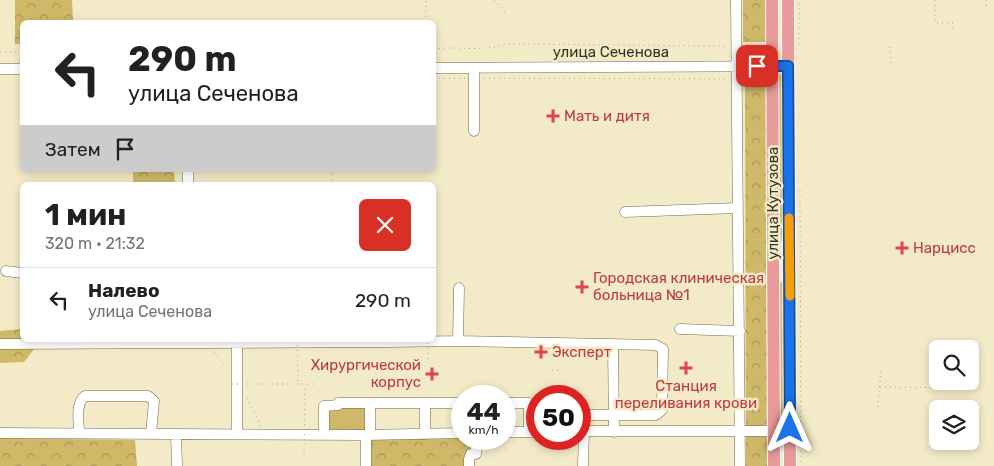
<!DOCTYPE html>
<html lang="ru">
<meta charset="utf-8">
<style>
:root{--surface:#fff;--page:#f6f6f6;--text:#202124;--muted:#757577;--line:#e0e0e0}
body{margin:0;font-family:Rubik,sans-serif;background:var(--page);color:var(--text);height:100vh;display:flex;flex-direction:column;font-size:19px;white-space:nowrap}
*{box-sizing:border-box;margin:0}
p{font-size:16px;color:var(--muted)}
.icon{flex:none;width:28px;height:28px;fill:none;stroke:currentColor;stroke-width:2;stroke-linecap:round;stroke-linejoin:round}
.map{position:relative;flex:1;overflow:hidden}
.details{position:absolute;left:20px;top:182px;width:416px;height:160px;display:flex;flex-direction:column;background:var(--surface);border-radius:8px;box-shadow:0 2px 8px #0003}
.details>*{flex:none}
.hud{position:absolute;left:20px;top:20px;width:416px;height:152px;border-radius:8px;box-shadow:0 2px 8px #0003;background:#fff;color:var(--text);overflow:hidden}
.tools{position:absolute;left:929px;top:340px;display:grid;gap:10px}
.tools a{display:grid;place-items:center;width:50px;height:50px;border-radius:8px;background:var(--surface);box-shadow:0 2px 8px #0003;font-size:25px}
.speed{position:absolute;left:451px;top:385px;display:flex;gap:10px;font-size:25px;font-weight:700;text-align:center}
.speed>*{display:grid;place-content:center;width:65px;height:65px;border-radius:50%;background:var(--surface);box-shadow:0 2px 8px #0003;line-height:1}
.speed small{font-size:12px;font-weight:400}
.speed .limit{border:8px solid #d22;background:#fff;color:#111}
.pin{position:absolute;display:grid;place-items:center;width:42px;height:42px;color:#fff;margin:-21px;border-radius:10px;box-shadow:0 2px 8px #0006}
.me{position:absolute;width:55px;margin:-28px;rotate:0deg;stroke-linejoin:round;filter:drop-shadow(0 0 4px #0008)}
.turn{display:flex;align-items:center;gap:18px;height:105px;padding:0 25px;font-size:22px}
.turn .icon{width:65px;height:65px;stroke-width:2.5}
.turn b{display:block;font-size:35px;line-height:42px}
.then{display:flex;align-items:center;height:48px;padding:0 25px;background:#0003;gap:10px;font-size:19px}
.round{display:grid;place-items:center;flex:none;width:52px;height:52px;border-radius:8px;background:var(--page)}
.head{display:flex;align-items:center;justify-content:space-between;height:85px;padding:0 25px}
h1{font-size:30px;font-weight:700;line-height:38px}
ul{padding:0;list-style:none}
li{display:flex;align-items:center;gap:15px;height:65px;padding:0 25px;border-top:1px solid var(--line)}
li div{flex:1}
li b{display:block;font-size:19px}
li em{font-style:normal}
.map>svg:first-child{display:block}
.green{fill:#cfb969}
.park{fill:url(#park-crowns)}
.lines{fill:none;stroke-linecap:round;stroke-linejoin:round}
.minor-casing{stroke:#736a4b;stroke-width:11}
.major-casing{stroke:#fff;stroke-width:14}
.path{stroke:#aca58a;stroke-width:1;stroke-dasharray:1 4;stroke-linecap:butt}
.minor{stroke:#fff;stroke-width:10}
.major{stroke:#e99a9b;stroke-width:12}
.path-bridge{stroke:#aca58a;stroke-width:1;stroke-dasharray:1 4;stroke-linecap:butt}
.route-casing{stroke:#114b97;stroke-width:12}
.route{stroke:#1a73e8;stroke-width:9}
.slow{stroke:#f59e0b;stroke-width:9}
.health-dot{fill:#e0444e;stroke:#f3eac7;stroke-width:2}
.labels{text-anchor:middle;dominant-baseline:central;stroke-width:5;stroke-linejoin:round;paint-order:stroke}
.street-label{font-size:15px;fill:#383426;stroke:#f3eac7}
.health-label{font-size:15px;fill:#be3a42;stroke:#f3eac7;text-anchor:start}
</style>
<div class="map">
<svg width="994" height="466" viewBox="0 0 994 466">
<defs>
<pattern id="park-crowns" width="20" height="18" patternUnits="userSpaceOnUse" patternTransform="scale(1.25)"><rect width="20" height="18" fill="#cfb969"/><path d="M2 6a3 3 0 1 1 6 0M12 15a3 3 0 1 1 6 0" fill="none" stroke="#a99756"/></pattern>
</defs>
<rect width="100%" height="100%" fill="#f3eac7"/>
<path class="green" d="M780 74 782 75 784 274 782 272V243L779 226 778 75Z
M781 282H785L784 428 779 427V284Z
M370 403V435H324V406Z"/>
<path class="park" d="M15 0H72L73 22H22V44H15Z
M743 0H767V42H743Z
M745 75H767L768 466H746Z
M133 170H174L175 185H133Z
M22 329V340H41L24 362 0 363V331Z
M462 433V439H479L467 466H366V435Z
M0 438 135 440 137 466H0Z"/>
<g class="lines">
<defs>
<path id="minor" d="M736 0 740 466
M434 68 788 66
M474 68V131
M0 69H22
M188 170V185
M625 212 738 208
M6 271 22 273
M680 329 740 331
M387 340V342L458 341 656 345 663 349 662 410 656 415H580
M458 341 459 288
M0 344 387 342
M613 344 614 432
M370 403H462
M425 403V434
M505 403H529V432
M580 431H774
M505 432H538
M0 433 366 435
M79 433C79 422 75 403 85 396H148L154 401 151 434
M176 434 177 466
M237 434V342
M324 435V406L338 405V403H370V435
M366 466V435L462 433
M469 466V459L471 454H476V439
M583 466 584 431"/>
<path id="major" d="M772 0 774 466
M788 0 790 466"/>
</defs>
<use href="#minor" class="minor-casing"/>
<use href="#major" class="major-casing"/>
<path class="path" d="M40 0V22
M494 0 505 12
M756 0 757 58
M935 0V23H953V32
M986 0V8
M426 22V0
M799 44V0
M890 47 891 65
M745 48 761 51
M434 49C457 46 484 52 506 44L727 46
M0 52H22
M757 77 759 423
M434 78H465
M484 78 728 79
M747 79H755
M331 185 332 170
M800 191 801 462
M214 352 227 368
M552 370H562
M880 387 972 388
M247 398 261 426
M878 407 881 368
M759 439V466"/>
<use href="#minor" class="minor"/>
<use href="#major" class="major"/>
<path class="path-bridge" d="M297 340 298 383
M428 359V340
M232 384H313
M304 455 305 385"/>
</g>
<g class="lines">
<defs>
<path id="route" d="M757 66H788L790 428"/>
</defs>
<use href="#route" class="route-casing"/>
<use href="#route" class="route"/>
<path class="slow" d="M789 218 790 296"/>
</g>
<g class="health-dot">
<path d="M550.5 108.5h5v5h5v5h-5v5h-5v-5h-5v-5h5z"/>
<path d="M899.5 240.5h5v5h5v5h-5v5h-5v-5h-5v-5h5z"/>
<path d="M579.5 279.5h5v5h5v5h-5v5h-5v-5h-5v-5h5z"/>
<path d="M538.5 344.5h5v5h5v5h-5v5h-5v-5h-5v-5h5z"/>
<path d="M683.5 360.5h5v5h5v5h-5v5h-5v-5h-5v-5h5z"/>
<path d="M429.5 366.5h5v5h5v5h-5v5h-5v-5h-5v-5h5z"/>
</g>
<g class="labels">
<g class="street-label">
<text x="611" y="52">улица Сеченова</text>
<text transform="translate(773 203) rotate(-90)">улица Кутузова</text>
</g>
<g class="health-label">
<text x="564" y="116">Мать и дитя</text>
<text x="913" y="248">Нарцисс</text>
<text x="593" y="278">Городская клиническая<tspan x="593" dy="17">больница №1</tspan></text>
<text x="552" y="352">Эксперт</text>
<text x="421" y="365" text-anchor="end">Хирургической<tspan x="421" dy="17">корпус</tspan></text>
<text x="686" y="386" text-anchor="middle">Станция<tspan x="686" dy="17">переливания крови</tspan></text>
</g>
</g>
</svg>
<div class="tools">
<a><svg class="icon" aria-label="search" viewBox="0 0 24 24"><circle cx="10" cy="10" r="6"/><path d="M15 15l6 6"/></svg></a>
<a><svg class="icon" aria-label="layers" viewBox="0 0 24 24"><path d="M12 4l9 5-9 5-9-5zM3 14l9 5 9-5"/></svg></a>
</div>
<div class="speed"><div>44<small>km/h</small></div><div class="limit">50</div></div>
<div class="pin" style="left:757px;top:66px;background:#d93025"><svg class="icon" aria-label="arrive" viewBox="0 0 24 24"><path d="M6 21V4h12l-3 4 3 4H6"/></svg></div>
<svg class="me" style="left:790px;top:428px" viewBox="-20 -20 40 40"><path d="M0-17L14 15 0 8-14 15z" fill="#1a73e8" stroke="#fff" stroke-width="4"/></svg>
<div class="hud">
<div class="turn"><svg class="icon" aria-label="left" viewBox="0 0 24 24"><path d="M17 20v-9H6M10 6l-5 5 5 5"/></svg><div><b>290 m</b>улица Сеченова</div></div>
<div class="then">Затем<svg class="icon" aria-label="arrive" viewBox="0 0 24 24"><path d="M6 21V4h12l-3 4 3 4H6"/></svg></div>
</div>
<section class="details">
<div class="head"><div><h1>1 мин</h1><p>320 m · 21:32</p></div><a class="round" style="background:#d93025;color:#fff"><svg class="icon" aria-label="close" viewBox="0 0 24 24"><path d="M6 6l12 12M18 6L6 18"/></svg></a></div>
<ul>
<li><svg class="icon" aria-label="left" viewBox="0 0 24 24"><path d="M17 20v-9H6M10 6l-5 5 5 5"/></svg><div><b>Налево</b><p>улица Сеченова</p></div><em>290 m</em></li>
</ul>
</section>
</div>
